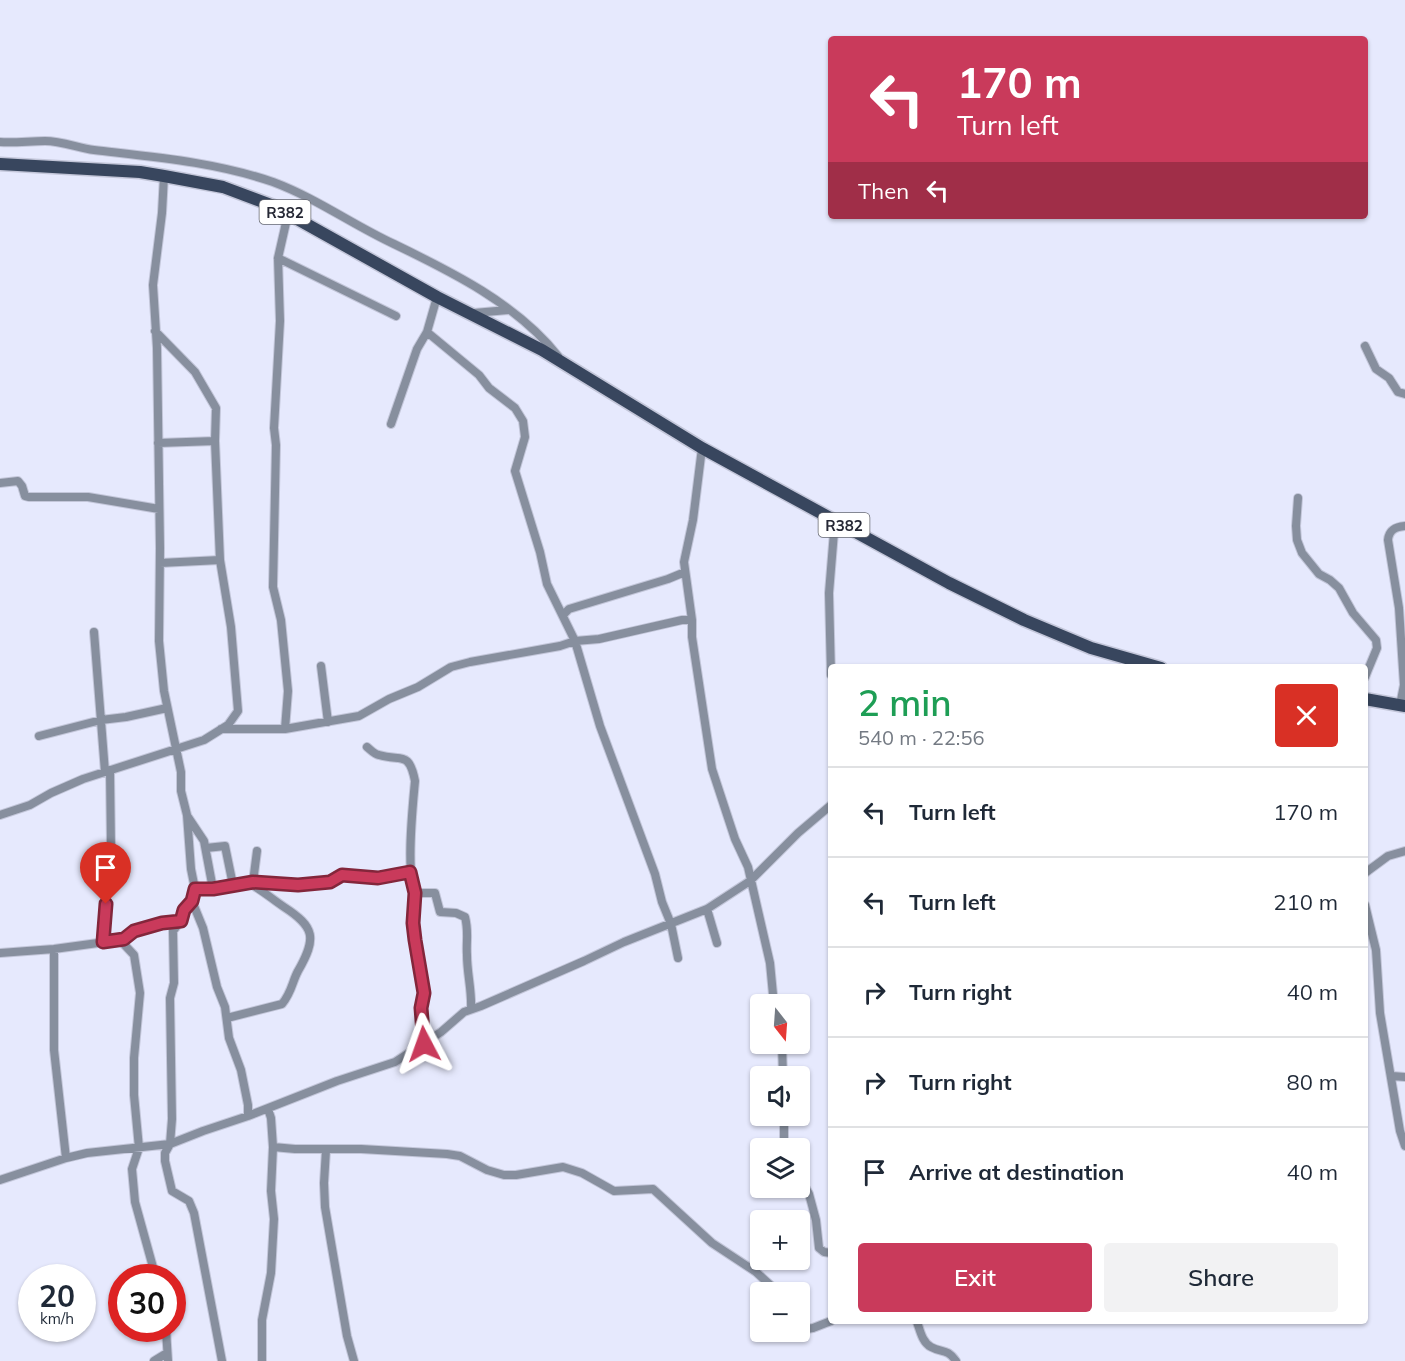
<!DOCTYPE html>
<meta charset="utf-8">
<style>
:root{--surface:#fff;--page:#f2f2f3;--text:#1f2937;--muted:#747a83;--line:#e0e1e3;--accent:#c93a5b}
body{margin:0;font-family:Mulish,sans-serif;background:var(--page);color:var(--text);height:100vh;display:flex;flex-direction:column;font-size:22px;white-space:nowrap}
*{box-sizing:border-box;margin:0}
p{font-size:20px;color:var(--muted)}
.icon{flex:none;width:33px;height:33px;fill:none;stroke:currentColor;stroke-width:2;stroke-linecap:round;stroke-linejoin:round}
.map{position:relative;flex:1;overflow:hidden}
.panel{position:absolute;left:828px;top:664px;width:540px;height:660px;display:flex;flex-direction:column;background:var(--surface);border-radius:6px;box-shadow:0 2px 4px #0004}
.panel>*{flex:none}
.guide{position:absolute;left:828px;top:36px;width:540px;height:183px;border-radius:6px;box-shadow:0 2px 4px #0004;background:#c93a5b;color:#fff;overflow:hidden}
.needle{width:39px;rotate:163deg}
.fabs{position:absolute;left:750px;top:994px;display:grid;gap:12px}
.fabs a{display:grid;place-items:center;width:60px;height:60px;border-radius:6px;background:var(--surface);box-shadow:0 2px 4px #0004;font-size:30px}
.speed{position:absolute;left:18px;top:1264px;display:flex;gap:12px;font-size:30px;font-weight:700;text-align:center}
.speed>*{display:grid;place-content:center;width:78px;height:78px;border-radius:50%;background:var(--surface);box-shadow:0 2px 4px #0004;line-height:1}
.speed small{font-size:15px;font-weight:400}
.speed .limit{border:9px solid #d22;background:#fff;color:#111}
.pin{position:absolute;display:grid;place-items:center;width:51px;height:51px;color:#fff;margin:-62px -26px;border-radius:50% 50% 50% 0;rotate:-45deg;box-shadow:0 0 6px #0007}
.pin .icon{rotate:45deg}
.me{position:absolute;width:66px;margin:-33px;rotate:356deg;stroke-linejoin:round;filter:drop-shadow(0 0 4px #0008)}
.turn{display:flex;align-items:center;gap:21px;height:126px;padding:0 30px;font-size:27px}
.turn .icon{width:78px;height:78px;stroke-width:2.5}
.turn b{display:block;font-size:42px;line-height:51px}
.then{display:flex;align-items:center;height:57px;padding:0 30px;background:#0003;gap:12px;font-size:22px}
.round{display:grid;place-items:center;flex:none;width:63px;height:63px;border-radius:6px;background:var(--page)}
.overview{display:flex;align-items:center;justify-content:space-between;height:102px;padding:0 30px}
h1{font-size:36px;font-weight:600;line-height:45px;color:#1e9e55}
.action{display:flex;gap:12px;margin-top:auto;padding:12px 30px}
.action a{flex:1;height:69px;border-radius:6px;background:var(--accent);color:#fff;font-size:24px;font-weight:600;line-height:69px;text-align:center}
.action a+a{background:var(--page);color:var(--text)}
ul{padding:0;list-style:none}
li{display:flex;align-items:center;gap:18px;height:90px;padding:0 30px;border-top:2px solid var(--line)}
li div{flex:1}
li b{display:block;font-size:22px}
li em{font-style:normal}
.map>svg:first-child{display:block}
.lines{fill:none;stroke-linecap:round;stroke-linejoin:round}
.street-casing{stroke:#c3c6d9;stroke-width:10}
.primary-casing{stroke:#c3c6d9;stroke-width:15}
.street{stroke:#878f9e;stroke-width:8}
.primary{stroke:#38465e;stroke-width:12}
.route-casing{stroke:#83263b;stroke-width:15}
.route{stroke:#c93a5b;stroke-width:10}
.labels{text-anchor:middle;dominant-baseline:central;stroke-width:4.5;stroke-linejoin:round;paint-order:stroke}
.shield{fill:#fff;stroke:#666871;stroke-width:1.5}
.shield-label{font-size:15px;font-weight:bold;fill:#252734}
</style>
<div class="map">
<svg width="1405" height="1361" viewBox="0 0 1405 1361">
<rect width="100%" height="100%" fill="#e6e9fd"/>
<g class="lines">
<defs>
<path id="street" d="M0 142C15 143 30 141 45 141 62 141 78 148 94 150 154 157 215 162 273 182 316 198 353 225 394 244 452 272 517 304 558 356
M164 176 162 213 153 285 157 348 160 548 159 641 164 691 181 772V791L187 815 191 869 195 889 192 901 184 910 182 919 173 931 174 983 170 998 172 1119 170 1144 165 1153V1161L172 1191 189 1201 194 1213 222 1361
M278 258 396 316
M474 313 508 310
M427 332 479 375 489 388 515 408 523 421 525 437 515 471 540 552 547 584 575 641 600 726 655 874 662 902 671 924 678 958
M1365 346 1376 369 1389 378 1398 392 1405 394
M391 424 417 349 427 332 437 297
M158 443 215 441
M702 448 693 520 684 562 692 620V637L712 769 735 839 748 867 770 963 774 1005
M0 483 18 481 22 486 25 496 29 497H88L159 509
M1298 498 1296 526 1297 540 1302 553 1319 574 1330 580 1339 588 1353 613 1376 640 1377 648 1365 677
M160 563 220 560
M563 615 569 609 668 579 685 572
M94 632 105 772
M321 666 328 722
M831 675 829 593 835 520
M1400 705 1404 685 1399 608 1388 540C1389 530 1395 527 1405 526
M221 729H285L359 716 389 699 418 687 451 667 470 662 560 646 575 641 599 639 682 620H692
M285 729 288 691 281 620 273 587 276 445 274 428 280 321 278 258 288 214
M39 736 101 720 126 717 167 708
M367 747C371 750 374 754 379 755 401 762 409 750 415 781 413 804 405 876 416 893H435L440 912 456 913 465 917C469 932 466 941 467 955 467 974 472 990 471 1009
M0 815 30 805 51 793 83 779 204 740 228 725 238 711 231 627 220 560 215 441 216 408 195 372 155 331
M188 817 204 841 213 889
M206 848 225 846 233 885
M1365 873 1388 856 1405 851
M253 882 257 851
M195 889H213L253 882 298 885 330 882 342 875 378 878 410 872
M415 893 413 923 424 993 421 1008 424 1044
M192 901 203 928 217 987 225 1007 229 1038 241 1070 248 1105V1116
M1365 905 1376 950 1380 1013 1400 1131 1405 1146
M707 909 717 943
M120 940 134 955 140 993 134 1058V1095L139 1148 132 1169 135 1202 156 1278
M103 942 106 885 111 849 110 770
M54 949V1050L66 1158
M0 953 54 949 120 940 134 931 161 923 181 921
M227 1018 282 1004C292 992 292 982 298 971 317 938 315 927 284 907 272 899 262 890 249 883
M782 1044 783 1077
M1392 1076 1405 1077
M273 1147 295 1149H361L447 1154 460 1156 487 1170 504 1175H516L563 1167 582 1173 614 1191 653 1189 712 1243 756 1272 779 1293
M784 1149V1116
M326 1150 324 1183 325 1207 347 1336 354 1361
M800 1178 809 1194 816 1220 819 1248 824 1252 831 1253
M0 1180 66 1158 87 1153 170 1144 203 1131 248 1116 337 1081 395 1062 441 1032 464 1012 481 1006 584 961 624 942 707 909 750 881 798 833 831 805
M917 1322C920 1330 922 1342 931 1347 942 1353 947 1348 956 1361
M166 1329 168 1361
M800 1330 813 1328 831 1321
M154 1361 167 1353
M262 1361V1320L271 1273 274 1219 271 1191 273 1147 271 1118 268 1109"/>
<path id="primary" d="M0 164 140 172 164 176 223 187 274 206 437 297 542 350 702 448 949 583 1024 620 1091 648 1161 668
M1365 699 1405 706"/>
</defs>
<use href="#street" class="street-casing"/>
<use href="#primary" class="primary-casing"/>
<use href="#street" class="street"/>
<use href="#primary" class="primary"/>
</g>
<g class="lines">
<defs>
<path id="route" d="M106 904 103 942 124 939 134 931 162 923 181 921 184 910 192 901 195 889H213L253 882 298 885 330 882 342 875 378 878 410 872 415 893 413 923 415 940 424 993 421 1008 424 1044"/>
</defs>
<use href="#route" class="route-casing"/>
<use href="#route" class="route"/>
</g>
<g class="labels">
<g class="shield">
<rect x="259.5" y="200" width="51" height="24" rx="4.5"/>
<rect x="818.5" y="513" width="51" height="24" rx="4.5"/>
</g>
<g class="shield-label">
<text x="285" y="212">R382</text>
<text x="844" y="525">R382</text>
</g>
</g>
</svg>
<div class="fabs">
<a><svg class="needle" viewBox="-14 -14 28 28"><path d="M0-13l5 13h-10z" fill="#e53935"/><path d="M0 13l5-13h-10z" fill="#747a83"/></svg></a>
<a><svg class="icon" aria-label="sound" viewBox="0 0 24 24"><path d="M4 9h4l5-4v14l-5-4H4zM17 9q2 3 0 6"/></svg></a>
<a><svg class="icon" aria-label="layers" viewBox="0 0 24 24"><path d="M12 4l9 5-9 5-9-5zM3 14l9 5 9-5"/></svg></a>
<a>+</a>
<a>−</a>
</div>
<div class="speed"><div>20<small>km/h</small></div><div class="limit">30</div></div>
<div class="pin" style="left:106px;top:904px;background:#d93025"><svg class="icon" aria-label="arrive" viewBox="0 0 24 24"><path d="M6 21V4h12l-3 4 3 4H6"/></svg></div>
<svg class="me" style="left:424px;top:1044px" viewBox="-20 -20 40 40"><path d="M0-17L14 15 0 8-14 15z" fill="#c93a5b" stroke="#fff" stroke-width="4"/></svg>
<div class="guide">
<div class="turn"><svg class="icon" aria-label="left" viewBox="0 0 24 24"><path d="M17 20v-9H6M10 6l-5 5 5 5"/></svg><div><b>170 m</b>Turn left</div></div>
<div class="then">Then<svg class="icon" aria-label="left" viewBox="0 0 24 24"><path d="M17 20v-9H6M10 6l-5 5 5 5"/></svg></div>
</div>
<section class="panel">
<div class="overview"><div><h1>2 min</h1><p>540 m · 22:56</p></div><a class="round" style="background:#d93025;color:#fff"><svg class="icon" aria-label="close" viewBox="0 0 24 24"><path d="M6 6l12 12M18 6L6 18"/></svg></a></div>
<ul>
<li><svg class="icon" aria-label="left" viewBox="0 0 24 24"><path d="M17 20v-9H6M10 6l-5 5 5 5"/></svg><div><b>Turn left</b></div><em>170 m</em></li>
<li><svg class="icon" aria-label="left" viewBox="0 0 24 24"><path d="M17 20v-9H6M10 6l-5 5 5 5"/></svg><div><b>Turn left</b></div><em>210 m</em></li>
<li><svg class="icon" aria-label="right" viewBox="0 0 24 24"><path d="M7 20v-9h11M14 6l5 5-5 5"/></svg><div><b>Turn right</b></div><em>40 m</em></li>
<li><svg class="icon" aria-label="right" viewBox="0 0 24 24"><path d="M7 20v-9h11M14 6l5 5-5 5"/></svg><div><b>Turn right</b></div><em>80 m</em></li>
<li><svg class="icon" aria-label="arrive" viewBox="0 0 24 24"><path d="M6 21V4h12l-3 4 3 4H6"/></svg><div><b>Arrive at destination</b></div><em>40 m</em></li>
</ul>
<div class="action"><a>Exit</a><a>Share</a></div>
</section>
</div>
